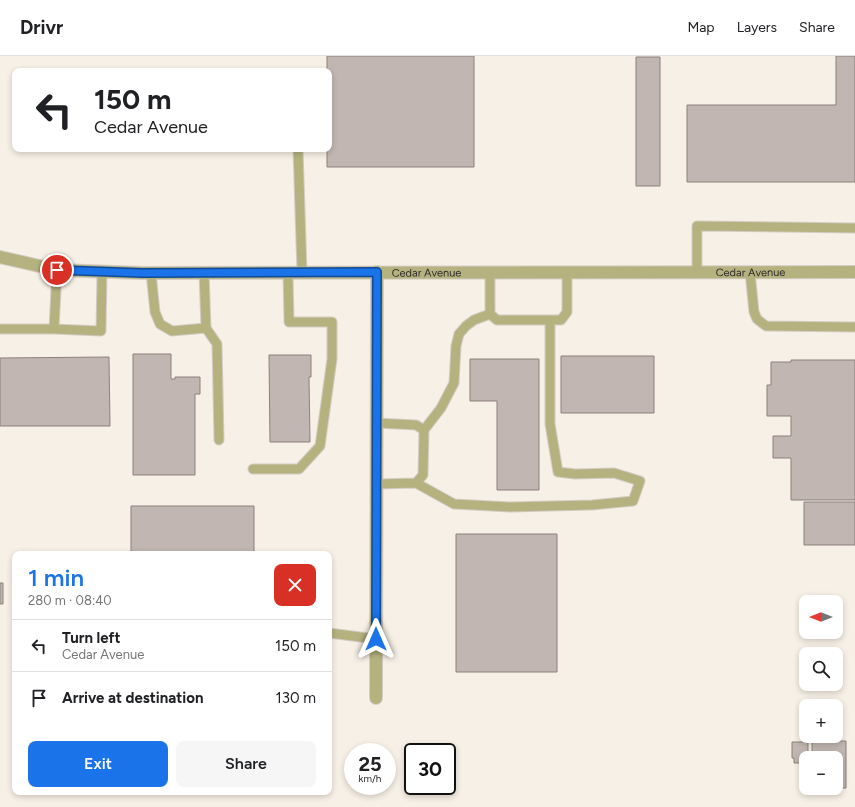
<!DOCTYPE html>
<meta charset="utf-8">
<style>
:root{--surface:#fff;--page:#f6f6f6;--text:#202124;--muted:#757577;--line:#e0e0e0;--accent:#1a73e8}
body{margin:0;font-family:Figtree,sans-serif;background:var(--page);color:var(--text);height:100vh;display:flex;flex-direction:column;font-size:15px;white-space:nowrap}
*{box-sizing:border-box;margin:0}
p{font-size:13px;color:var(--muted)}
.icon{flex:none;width:22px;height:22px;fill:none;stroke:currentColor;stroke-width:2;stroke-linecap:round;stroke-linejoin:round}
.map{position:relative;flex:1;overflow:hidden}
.side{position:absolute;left:12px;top:495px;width:320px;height:244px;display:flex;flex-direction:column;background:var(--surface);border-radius:8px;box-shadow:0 2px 6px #0003}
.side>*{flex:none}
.banner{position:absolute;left:12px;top:12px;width:320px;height:84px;border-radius:8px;box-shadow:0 2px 6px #0003;background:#fff;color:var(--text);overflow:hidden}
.needle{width:26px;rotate:270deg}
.buttons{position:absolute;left:799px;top:539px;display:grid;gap:8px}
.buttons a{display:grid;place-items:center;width:44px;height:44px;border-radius:8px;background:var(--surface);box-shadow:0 2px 6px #0003;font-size:20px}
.speed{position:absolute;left:344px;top:687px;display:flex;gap:8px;font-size:20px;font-weight:700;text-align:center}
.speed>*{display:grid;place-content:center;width:52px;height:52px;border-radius:50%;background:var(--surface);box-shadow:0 2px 6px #0003;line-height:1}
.speed small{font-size:10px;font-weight:400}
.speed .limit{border:2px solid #111;border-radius:6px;background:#fff;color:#111}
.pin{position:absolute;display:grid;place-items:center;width:34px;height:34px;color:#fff;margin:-17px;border:2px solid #fff;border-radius:50%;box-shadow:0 1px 4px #0007}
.me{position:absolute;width:44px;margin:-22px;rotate:0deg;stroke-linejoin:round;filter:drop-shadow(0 0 3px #0008)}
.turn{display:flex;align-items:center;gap:14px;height:84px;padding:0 16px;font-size:18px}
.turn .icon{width:52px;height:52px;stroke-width:2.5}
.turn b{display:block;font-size:28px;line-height:34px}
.round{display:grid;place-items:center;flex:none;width:42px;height:42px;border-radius:8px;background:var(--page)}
.head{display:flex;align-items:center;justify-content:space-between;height:68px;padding:0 16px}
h1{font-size:24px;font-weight:600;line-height:30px;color:var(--accent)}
.cta{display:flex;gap:8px;margin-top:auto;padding:8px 16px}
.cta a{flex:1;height:46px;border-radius:8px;background:var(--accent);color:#fff;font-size:16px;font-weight:600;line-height:46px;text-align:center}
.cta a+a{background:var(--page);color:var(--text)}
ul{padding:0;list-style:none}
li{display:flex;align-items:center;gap:12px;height:52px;padding:0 16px;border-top:1px solid var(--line)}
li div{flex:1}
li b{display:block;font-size:15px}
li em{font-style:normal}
header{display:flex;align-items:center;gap:24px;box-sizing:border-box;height:56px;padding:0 20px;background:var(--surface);border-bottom:1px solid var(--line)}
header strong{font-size:19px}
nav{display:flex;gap:22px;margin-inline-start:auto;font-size:14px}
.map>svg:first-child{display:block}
.building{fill:#c1b6b1;stroke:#8c817d}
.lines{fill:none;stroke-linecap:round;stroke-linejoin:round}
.service-casing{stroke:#d3ccc4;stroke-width:11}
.minor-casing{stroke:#d3ccc4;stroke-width:14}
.service{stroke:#b5b280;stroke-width:9}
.minor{stroke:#b5b280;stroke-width:12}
.route-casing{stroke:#114b97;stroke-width:10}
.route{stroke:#1a73e8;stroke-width:7}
.labels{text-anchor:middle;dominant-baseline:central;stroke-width:3;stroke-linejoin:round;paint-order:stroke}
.street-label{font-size:11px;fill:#2d2a27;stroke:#fff}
</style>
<header>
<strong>Drivr</strong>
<nav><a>Map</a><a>Layers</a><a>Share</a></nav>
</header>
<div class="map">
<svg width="855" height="751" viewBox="0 0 855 751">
<rect width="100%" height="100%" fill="#f7f0e6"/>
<path class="building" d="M327 0H474V111H327V93H329V15H327Z
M836 0H855V126H687V49H836Z
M636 1H660V130H636Z
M133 298H171V323H175V321H200V338H195V419H133Z
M269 299H311V321H309L310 386H270Z
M561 300H654V357H561Z
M109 301 110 370H0V302Z
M470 303H539V434H497V345H470Z
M791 304H855V444H791V402H773V380H791V360H767V329H771V306H791Z
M804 446H855V489H804Z
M131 450H254V498H131Z
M456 478H557V616H456Z
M0 527H3V548H0Z
M812 685H846V732H836V702H812Z
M792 686H808V702H803V707H794V702H792Z"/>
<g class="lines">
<defs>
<path id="service" d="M298 93 302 216
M490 216V258L497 264H561L567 256V216
M697 216V170L855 172
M750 216 754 256 757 263 766 270 855 271
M151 217 155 256 160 268 172 275 206 272 204 217
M206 272 217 288 219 384
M0 273H54L57 214
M54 273 101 275 102 216
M424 374 441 352 454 327 456 290 459 278 466 270 474 264 490 258
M253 413H299L320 390 332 303V266H289L288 217
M416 427 454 448 510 451 592 449 633 445 640 425 614 417 575 418 558 416 550 368V264
M376 428 416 427 423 419 424 374 416 369 377 367
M329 577 376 583"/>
<g id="minor">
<path id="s1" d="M0 201 57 214 142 217 855 216"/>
<path d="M376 642 377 216"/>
</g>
</defs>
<use href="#service" class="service-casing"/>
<use href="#minor" class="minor-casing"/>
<use href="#service" class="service"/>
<use href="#minor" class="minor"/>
</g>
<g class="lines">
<defs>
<path id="route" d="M57 214 142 217 377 216 376 583"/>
</defs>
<use href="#route" class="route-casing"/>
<use href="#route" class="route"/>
</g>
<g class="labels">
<g class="street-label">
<text stroke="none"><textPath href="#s1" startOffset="428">Cedar Avenue</textPath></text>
<text stroke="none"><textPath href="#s1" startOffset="752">Cedar Avenue</textPath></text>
</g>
</g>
</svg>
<div class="buttons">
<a><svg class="needle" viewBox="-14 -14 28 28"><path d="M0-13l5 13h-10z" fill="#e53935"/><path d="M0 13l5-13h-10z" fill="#757577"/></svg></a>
<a><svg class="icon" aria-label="search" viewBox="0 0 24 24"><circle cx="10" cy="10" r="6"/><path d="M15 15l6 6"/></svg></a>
<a>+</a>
<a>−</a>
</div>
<div class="speed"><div>25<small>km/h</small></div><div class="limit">30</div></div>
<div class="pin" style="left:57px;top:214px;background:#d93025"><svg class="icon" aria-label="arrive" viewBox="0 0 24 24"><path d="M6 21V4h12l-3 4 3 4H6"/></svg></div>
<svg class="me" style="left:376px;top:583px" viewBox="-20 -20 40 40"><path d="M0-17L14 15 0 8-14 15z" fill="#1a73e8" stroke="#fff" stroke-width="4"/></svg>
<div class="banner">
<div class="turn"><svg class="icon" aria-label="left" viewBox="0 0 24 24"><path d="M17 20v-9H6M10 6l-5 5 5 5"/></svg><div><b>150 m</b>Cedar Avenue</div></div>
</div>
<section class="side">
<div class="head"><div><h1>1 min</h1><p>280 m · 08:40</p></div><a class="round" style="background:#d93025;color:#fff"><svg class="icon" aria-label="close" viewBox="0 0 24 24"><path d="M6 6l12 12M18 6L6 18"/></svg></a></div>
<ul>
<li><svg class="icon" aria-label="left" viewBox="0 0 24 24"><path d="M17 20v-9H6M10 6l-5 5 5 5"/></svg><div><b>Turn left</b><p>Cedar Avenue</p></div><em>150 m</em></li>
<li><svg class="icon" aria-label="arrive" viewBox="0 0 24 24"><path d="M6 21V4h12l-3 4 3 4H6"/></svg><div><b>Arrive at destination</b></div><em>130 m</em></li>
</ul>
<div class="cta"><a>Exit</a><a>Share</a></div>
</section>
</div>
